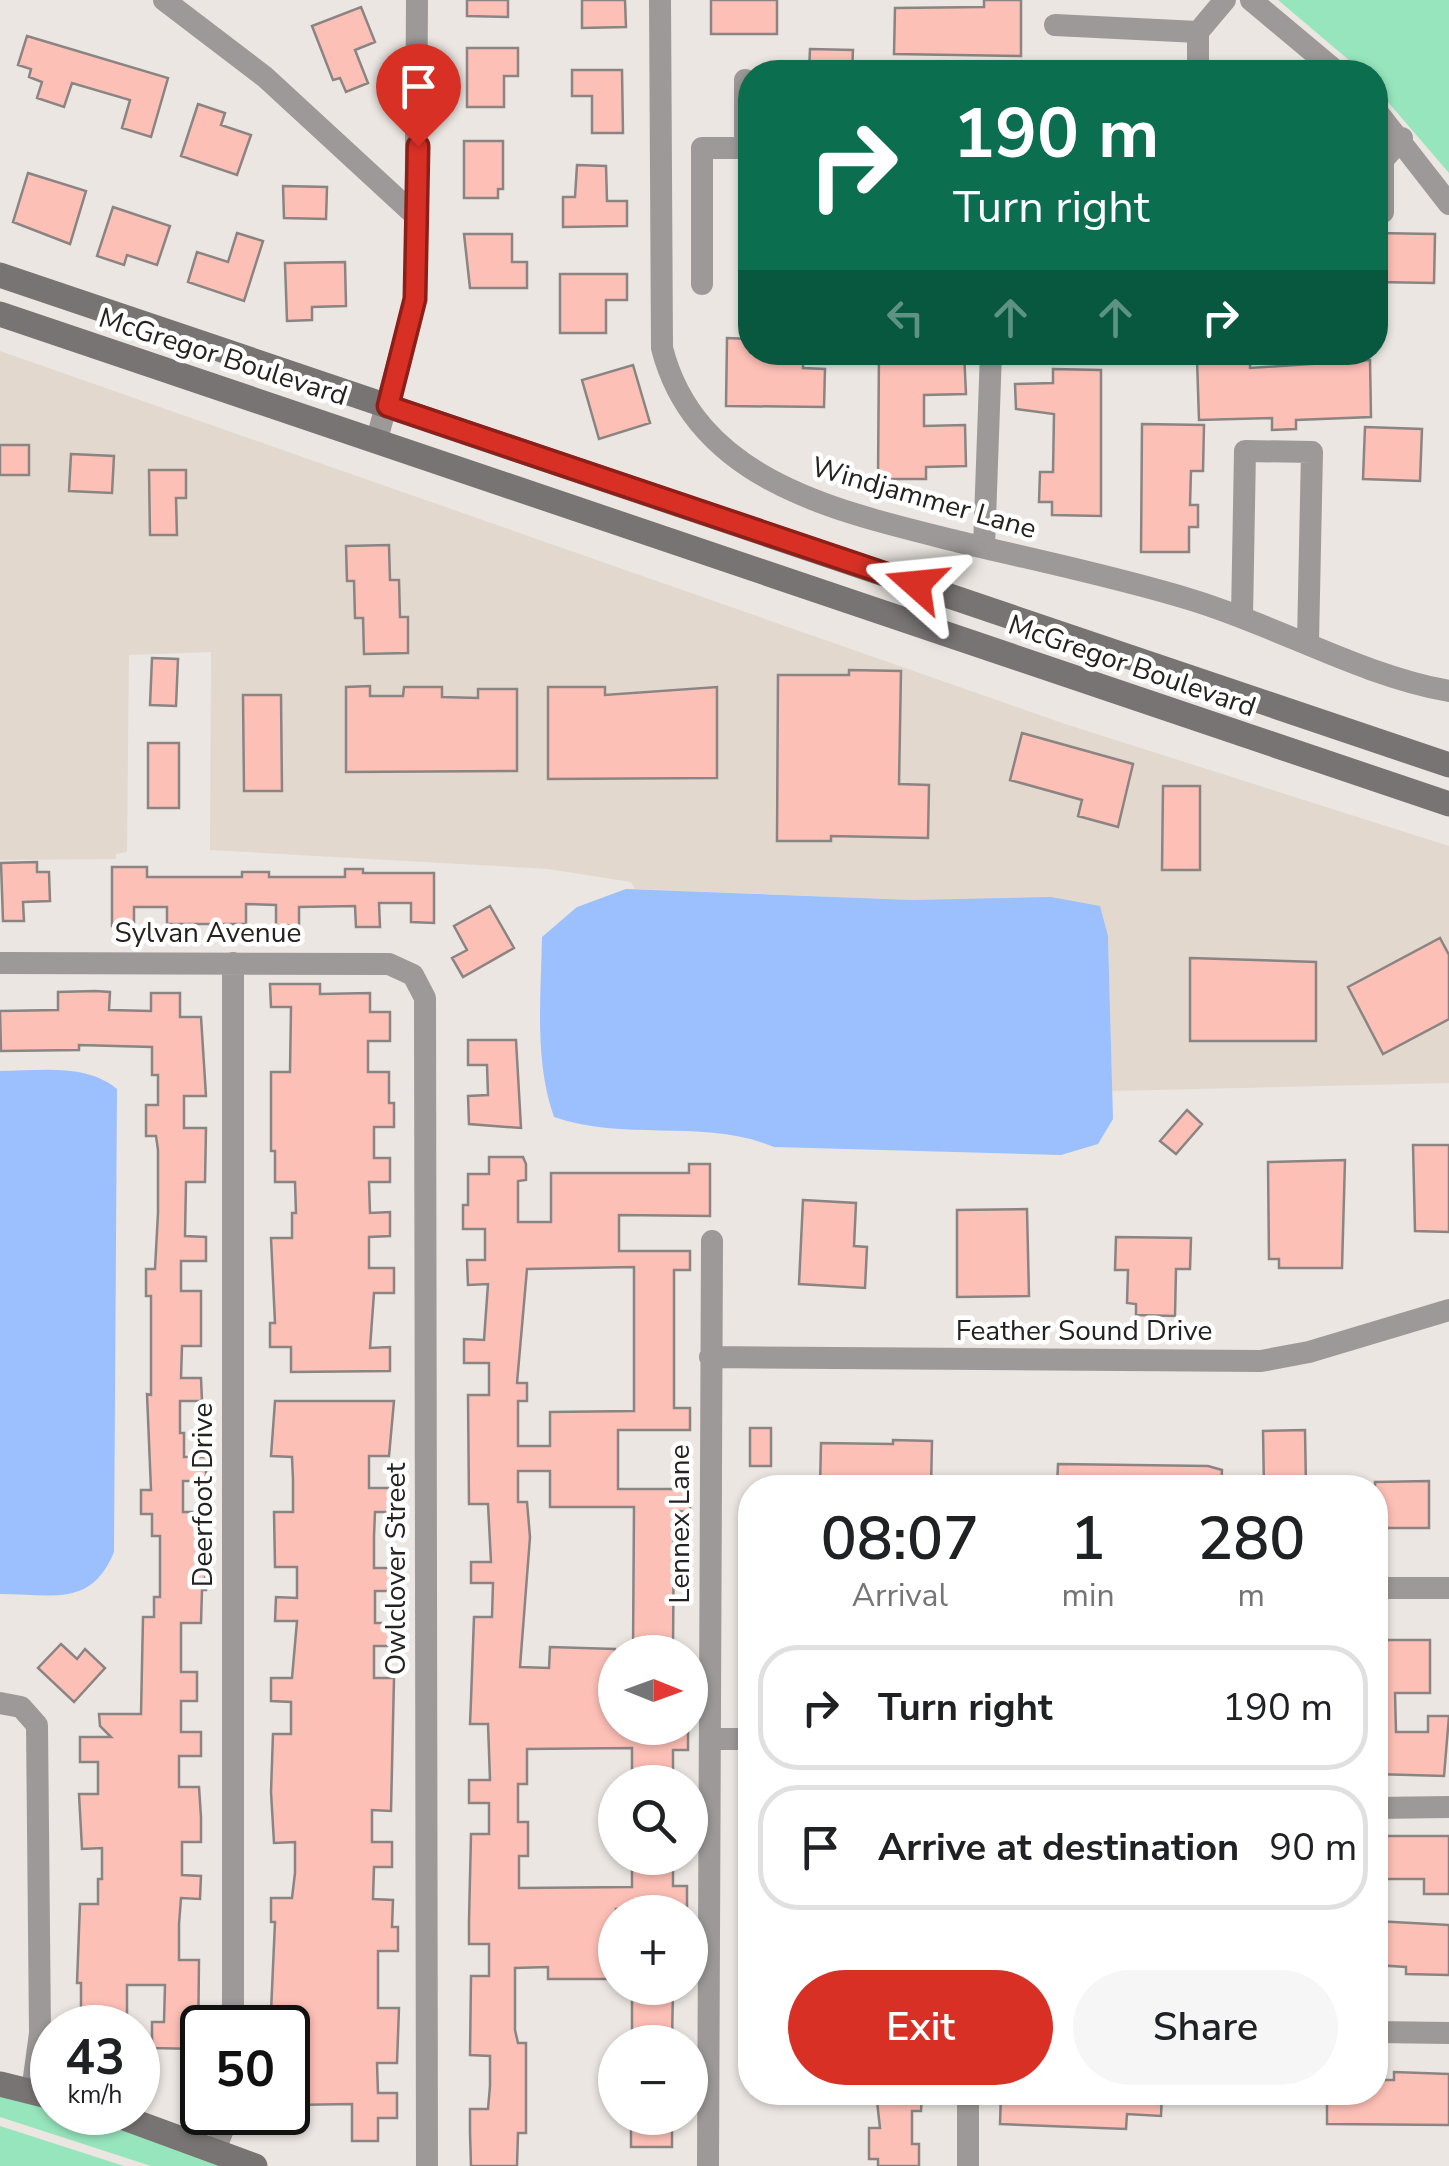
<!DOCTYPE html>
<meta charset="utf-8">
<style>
:root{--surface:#fff;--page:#f6f6f6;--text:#202124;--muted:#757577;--line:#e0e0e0;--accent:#d93025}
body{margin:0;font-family:"Nunito Sans",sans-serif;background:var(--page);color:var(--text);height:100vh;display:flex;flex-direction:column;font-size:38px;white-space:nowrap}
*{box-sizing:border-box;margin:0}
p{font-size:32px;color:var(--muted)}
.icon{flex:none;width:55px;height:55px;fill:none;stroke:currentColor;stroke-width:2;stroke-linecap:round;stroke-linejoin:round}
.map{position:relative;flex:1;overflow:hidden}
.sheet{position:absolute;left:738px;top:1475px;width:650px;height:630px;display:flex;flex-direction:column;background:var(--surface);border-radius:40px;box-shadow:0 2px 8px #0004}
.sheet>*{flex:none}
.top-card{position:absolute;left:738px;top:60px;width:650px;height:305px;border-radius:40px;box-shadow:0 2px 8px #0004;background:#0b6e4f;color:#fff;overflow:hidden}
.needle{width:65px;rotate:91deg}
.tools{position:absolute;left:598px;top:1635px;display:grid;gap:20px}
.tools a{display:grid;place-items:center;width:110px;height:110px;border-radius:50%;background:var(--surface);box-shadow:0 2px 8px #0004;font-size:50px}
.speed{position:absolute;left:30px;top:2005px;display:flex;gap:20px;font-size:50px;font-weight:700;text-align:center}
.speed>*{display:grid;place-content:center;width:130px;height:130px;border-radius:50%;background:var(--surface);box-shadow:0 2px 8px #0004;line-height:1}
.speed small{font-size:25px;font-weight:400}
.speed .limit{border:5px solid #111;border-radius:15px;background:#fff;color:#111}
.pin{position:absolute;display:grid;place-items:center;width:85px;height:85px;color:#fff;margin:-102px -42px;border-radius:50% 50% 50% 0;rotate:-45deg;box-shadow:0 0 10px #0007}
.pin .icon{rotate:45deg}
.me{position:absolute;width:110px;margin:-55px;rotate:288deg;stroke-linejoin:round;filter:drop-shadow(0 0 8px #0008)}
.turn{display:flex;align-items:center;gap:35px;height:210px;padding:0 50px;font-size:45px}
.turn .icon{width:130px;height:130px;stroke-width:2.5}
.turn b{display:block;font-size:70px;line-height:85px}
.lanes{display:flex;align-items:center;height:95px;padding:0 50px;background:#0003;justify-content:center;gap:50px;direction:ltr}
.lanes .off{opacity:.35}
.eta{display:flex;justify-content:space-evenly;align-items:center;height:170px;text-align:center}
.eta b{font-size:60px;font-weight:600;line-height:70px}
.action{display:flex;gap:20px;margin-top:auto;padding:20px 50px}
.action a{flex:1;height:115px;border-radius:60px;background:var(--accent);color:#fff;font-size:40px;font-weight:600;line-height:115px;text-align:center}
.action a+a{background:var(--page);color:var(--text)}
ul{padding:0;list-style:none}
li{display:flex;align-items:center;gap:30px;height:125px;margin:0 20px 15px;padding:0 30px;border:5px solid var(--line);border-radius:40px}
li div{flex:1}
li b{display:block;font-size:38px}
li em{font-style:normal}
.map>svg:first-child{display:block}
.built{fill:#e2d8ce}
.green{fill:#97e5bd}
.water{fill:#9bc0fd}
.building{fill:#fdc0b7;stroke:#8a8483;stroke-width:2.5;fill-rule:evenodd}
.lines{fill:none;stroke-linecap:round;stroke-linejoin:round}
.street{stroke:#9c9998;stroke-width:22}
.secondary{stroke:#787473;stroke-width:25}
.route-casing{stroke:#8d1f18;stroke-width:25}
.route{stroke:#d93025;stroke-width:18}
.labels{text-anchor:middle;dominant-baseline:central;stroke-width:9;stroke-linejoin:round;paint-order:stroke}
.street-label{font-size:28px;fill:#252322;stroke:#fff}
</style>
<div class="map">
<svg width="1449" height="2166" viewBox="0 0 1449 2166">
<rect width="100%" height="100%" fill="#ebe6e1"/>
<path class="built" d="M0 351 1065 724 1449 846V1083L1112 1091 1108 936 913 900 635 889 631 882 548 869 210 850 211 652 129 655 127 852 116 854V859L0 860Z"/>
<path class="green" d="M1278 0H1449V173L1375 87V72H1363Z
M0 2095 52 2108V2112L95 2120 225 2166H151L0 2117Z
M0 2126 124 2166H0Z"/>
<path class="water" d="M626 889 913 900 1051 897 1100 906 1108 936 1113 1119 1098 1144 1061 1155 774 1147C706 1118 626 1142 554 1117 534 1060 541 997 542 937L577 907Z
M0 1071C38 1071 86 1063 117 1089L114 1552C91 1608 52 1594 0 1594Z"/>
<path class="building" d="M467 0H508V17L467 16Z
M582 0H625L626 27 582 28Z
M711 0H777V34H711Z
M984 0H1021V56L894 54 895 8 984 7Z
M361 7 375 42 355 50 368 83 346 92 340 78 333 80 312 26Z
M27 36 168 78 151 137 122 128 130 100 72 83 64 107 37 98 42 82 29 77 31 69 18 65Z
M467 48H518V76H504V107H467Z
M810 49 853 50 852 72H809Z
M572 70H622L623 133H592V96H572Z
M198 104 225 113 221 125 251 135 237 175 181 156Z
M464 141H503V189H498V198H464Z
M577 165 606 166 607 201H627V226L563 227V197H575Z
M28 173 86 191 70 244 13 222Z
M283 186 327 187 326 219 284 218Z
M113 207 170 226 157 265 127 255 124 265 97 256Z
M237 233 263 241 244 301 188 282 197 252 228 262Z
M1375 233 1435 234 1434 283 1375 282Z
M464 234H512V262H527V288H470Z
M345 262 346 306 312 307V320L287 321 285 263Z
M560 274H627V300H606V333H560Z
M727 338 750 339V352H804L803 368 825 369 824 407 726 406Z
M879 352H964L966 394 924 395V426L965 425 966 466 926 467V479H878Z
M1250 358V368L1370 360 1371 417 1296 420V429L1272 430V418L1199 420 1197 359Z
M633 365 650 423 599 439 582 380Z
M1053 369 1101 370V516L1052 515V502H1039L1040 472H1053L1054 414 1016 409 1015 384 1053 383Z
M1142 424 1204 425 1203 471H1191L1190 505H1198V527H1189V552H1141Z
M1365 427 1422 429 1420 481 1363 479Z
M0 445H29V475H0Z
M71 454 114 456 112 493 69 491Z
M149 470H186V498H176L177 535H150Z
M389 545 390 580H399L400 617H408V653L364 654 363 618H355L354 581H347L346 546Z
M152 658 178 659 176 706 150 705Z
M849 670 901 671 899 784 929 785 928 838 831 836V841H777L778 675H849Z
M370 686V696H403L404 687H442V697L478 698V689H517V771L346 772V687Z
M548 687H605V695L717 687V778L548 779Z
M243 695H281L282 791H244Z
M1022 733 1133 764 1118 827 1078 816 1082 800 1010 780Z
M148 743H179V808H148Z
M1163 786H1200V870H1162Z
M37 862V872H49L50 901 23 902 24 921H3L1 863Z
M112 867H147V877H242V872H269V877H345V869H363V873H434V923L411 922V903H379L380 927H356L355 906 299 907V925L276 926V905L246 904V924H167V907H134V926H112Z
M490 906 514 948 463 977 452 958 467 950 454 926Z
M1440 938 1449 955V1019L1383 1054 1348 987Z
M1190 958 1316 962V1041H1190Z
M270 984H320V994L370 993V1012H390V1041H368V1072H389V1103H394V1127H374V1158H390V1182H369L370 1213 390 1212V1236L369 1237V1268H394V1293H374L370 1348 390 1347V1371L291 1372V1347H270V1323H275L271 1238H292V1213H296L295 1182H275V1151H271V1072H290L291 1007H271Z
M95 991 110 992 109 1010 151 1011V993H180V1017H201L206 1096H184V1128H206L205 1182H186L185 1236 206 1237V1261H181V1291H201V1346H182L181 1378H201L202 1401H180V1433H184V1457H206V1481H183V1512H201L206 1590H202L201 1623H181V1672H197V1701H181V1732H201V1756H179V1787H199L201 1817V1842H182V1875L201 1876 200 1899 181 1898 179 1924V1960H199L198 2049 152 2048V2022H164L165 1985H127V2028H81V1983H77L80 1904H98V1879H102V1848L82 1849 79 1794H98V1762H80V1737H111L100 1726 99 1714H141L143 1617H154V1597H160V1536H152V1514H141V1490H151L147 1394 151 1395V1296H146V1269H155L158 1213V1150L156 1136H146V1105H158V1075H152V1047L79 1045V1050L1 1051 0 1011 58 1010V992Z
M468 1040H516L521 1128 469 1124 468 1096 488 1095 487 1065H468Z
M1187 1110 1202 1124 1176 1154 1160 1141Z
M1413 1145H1449V1232L1415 1231Z
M489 1157H523L526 1164V1180L518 1181V1222H551V1173H689V1164H710V1216L619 1215V1251H690V1270H674V1408H690V1430H618V1489H690V1512L674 1511 673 1652H633L634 1507H550V1471H518V1502H527L530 1537 520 1667 549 1668 550 1647 615 1649V1728H688V1750H673V1782H632V1748L527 1749V1784H518V1822H528V1856H519V1888L632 1887V1858H673V1886H687V1908L616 1909 615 1979H548V1967L515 1968V2030L518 2043H526V2133H518L517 2166H471L470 2133V2109H488L490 2086V2056L470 2055 471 1976H489V1944H469V1921L471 1834H489V1803H469V1780H490L488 1724H470L471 1700 474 1617H492L493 1583H471V1562H491L488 1504H469L468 1395H489V1363H464V1339L484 1340 488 1284 468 1285 467 1260H485V1229H463V1205H468V1174H489ZM634 1267V1411L550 1412V1446H518V1401H527V1383H517L527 1269Z
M1345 1160 1342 1268H1279V1259H1269L1268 1162Z
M803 1200 856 1203 854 1246 867 1247 865 1288 799 1284Z
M1027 1209 1029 1296 957 1297V1210Z
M1116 1237 1191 1238 1190 1269H1176L1175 1316 1136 1315V1304L1127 1303 1128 1270H1115Z
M275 1401H394L389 1456H369V1488H395V1512H375L374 1536V1568H394V1591H375V1623H394V1646H374V1678H394L391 1811 372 1810V1842H392V1867H374L373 1899 393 1900 392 1927H398V1951H378V2008H399L397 2063H377L378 2093H397V2118H378V2141H352V2104L291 2105 288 2056H294L293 2012H271L275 1922H271V1898H292L295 1873V1842L274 1843 271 1792 273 1734H291V1702L271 1701V1678H292L297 1621H275L276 1597 297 1598V1567H275L274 1512H293V1480L292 1457 271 1456Z
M750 1428H771V1466H750Z
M1305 1430 1306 1488H1264L1263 1431Z
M893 1440 932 1441 931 1488H820L821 1443 893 1444Z
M1058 1464 1208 1466 1222 1470 1221 1488H1057Z
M1429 1481V1528H1375V1482Z
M1375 1640H1430V1693H1395L1396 1732H1428V1716H1449L1444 1776 1375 1774Z
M61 1644 77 1659 85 1649 105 1668 74 1702 38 1668Z
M1375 1836H1449V1894H1424V1879H1375Z
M1375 1921 1449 1925V1975L1406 1974V1967L1375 1965Z
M632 1988H673L672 2042H632Z
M1394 2072 1449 2074V2125L1327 2124V2092H1375V2080H1394Z
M876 2092H922L921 2111H912V2144H919V2166H878V2159H869V2128H880Z
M1001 2092H1162L1161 2116 1127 2114 1126 2129 1000 2124Z
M631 2118H672V2147H631Z"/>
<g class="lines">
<path class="street" d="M164 0 265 77 418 218
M660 0 662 348C696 482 840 512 956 541 1034 560 1114 576 1192 600 1278 626 1360 675 1449 691
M1251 0 1337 72
M1055 25 1198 32
M1198 72V32L1225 0
M1375 109 1449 204
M1383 212V160L1402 138
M702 284V148H745V80
M377 439 415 299 417 0
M984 547 991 352
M1242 617 1245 451 1312 452 1308 642
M0 963 389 964 413 975 425 998 427 2166
M233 963V2028
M710 1357 1261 1361 1309 1352 1449 1310
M1375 1588H1449
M0 1703 21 1707 37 1725 40 2033 32 2092
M710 1739H750
M1375 1808 1449 1807
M1375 2032 1449 2033
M215 2150 230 2112
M708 2166 712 1241
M968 2166V2092"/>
<path class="secondary" d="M0 275 1449 765
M0 314 1449 804
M0 2084 52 2097
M108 2112 255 2166"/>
</g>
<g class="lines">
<defs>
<path id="route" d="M418 146 415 299 388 406 916 584"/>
</defs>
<use href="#route" class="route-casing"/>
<use href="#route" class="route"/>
</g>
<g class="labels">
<g class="street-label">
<text transform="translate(223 357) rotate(18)">McGregor Boulevard</text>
<text transform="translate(924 498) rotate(16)">Windjammer Lane</text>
<text transform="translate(1132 666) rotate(19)">McGregor Boulevard</text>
<text x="208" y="933">Sylvan Avenue</text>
<text x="1084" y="1331">Feather Sound Drive</text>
<text transform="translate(203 1495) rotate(-90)">Deerfoot Drive</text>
<text transform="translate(680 1524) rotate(-90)">Lennex Lane</text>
<text transform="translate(396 1569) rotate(-90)">Owlclover Street</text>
</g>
</g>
</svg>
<div class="tools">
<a><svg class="needle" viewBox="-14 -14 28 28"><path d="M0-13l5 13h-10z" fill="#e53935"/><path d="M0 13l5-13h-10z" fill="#757577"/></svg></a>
<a><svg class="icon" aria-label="search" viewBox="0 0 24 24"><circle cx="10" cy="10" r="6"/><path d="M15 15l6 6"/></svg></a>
<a>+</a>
<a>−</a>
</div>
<div class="speed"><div>43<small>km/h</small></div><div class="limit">50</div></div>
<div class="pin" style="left:418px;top:146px;background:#d93025"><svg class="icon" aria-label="arrive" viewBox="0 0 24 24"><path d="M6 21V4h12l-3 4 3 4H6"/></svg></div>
<svg class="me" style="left:916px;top:584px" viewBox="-20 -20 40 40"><path d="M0-17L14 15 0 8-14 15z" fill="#d93025" stroke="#fff" stroke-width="4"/></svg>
<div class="top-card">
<div class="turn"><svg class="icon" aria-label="right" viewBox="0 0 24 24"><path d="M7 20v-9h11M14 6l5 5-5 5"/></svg><div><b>190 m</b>Turn right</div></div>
<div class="lanes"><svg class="icon off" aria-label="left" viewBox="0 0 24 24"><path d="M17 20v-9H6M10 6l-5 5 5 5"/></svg><svg class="icon off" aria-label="ahead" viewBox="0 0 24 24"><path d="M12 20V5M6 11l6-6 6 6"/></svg><svg class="icon off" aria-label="ahead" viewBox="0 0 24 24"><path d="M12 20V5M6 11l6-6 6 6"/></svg><svg class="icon" aria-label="right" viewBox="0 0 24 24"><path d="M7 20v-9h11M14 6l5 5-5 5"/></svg></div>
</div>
<section class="sheet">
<div class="eta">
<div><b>08:07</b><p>Arrival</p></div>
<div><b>1</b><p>min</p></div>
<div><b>280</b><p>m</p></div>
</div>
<ul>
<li><svg class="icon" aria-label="right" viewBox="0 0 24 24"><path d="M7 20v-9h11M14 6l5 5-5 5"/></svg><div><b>Turn right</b></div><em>190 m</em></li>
<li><svg class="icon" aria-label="arrive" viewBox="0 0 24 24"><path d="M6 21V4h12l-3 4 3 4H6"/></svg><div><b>Arrive at destination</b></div><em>90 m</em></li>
</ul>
<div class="action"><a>Exit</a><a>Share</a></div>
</section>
</div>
